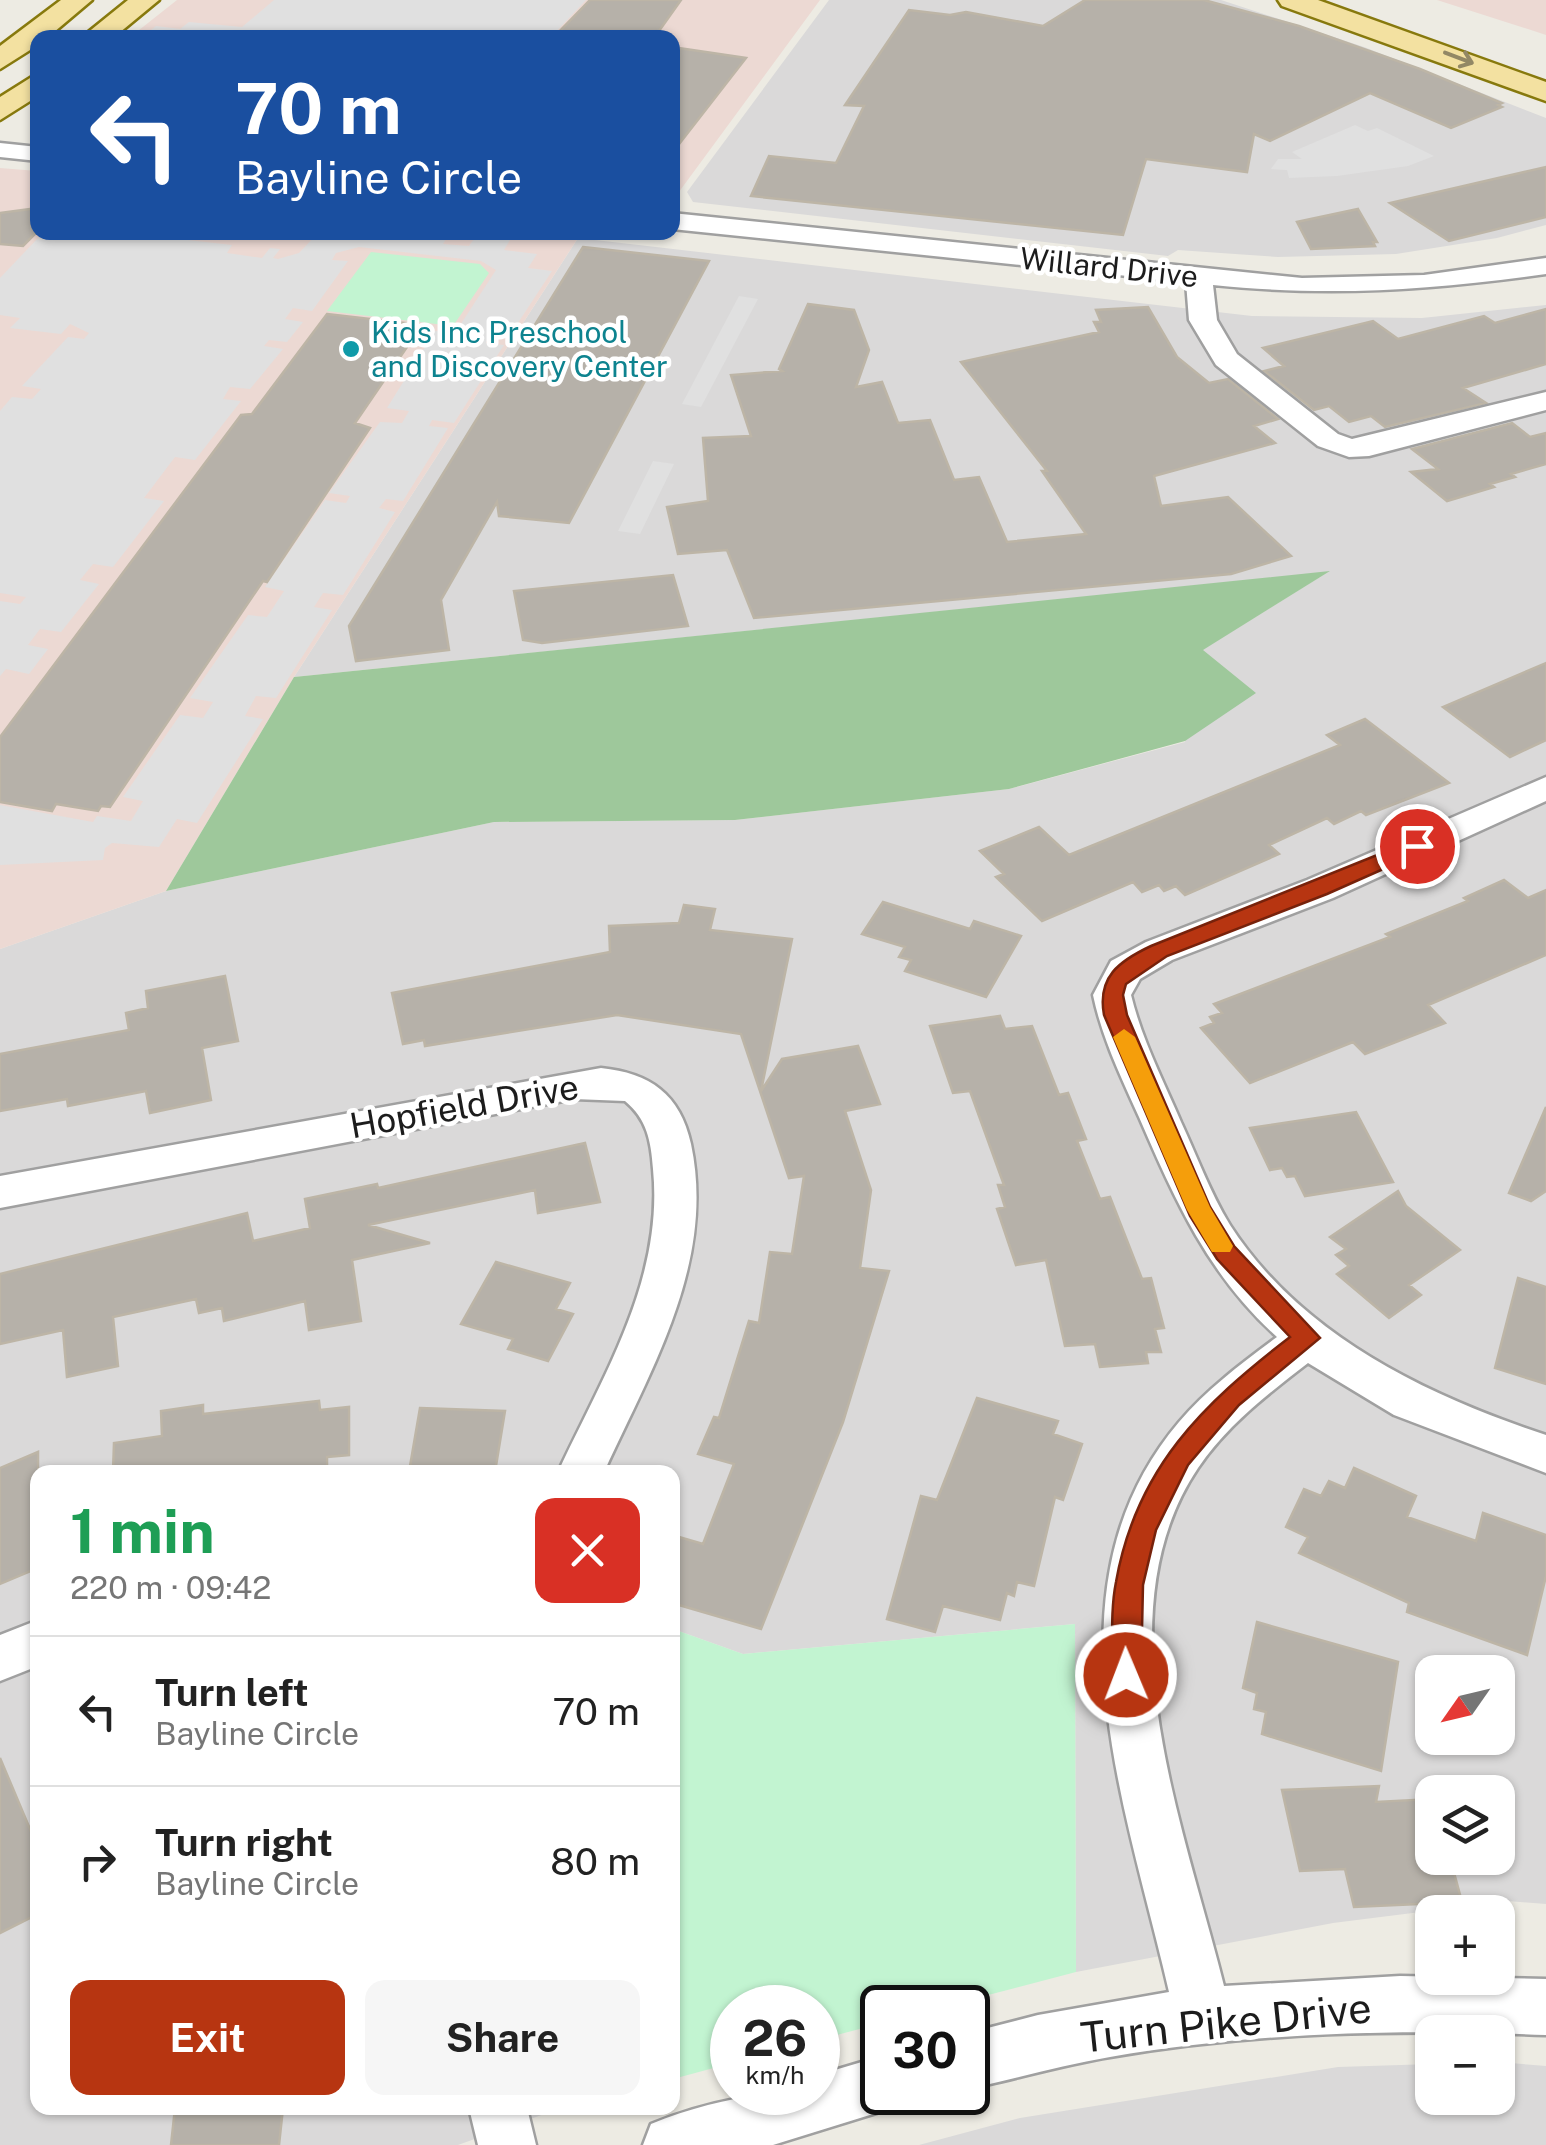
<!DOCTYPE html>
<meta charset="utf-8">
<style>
:root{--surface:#fff;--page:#f6f6f6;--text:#222;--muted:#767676;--line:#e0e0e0;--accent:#b73511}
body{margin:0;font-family:"Public Sans",sans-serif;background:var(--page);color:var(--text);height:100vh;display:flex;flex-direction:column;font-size:38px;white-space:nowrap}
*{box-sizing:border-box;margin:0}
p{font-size:32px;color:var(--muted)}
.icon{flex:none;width:55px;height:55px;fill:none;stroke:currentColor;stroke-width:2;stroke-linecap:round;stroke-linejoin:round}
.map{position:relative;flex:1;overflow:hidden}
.details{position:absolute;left:30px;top:1465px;width:650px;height:650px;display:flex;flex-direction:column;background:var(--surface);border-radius:20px;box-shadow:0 2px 8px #0004}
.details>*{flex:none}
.guide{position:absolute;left:30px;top:30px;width:650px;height:210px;border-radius:20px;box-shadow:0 2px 8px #0004;background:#1a4fa0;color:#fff;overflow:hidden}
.needle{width:65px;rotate:236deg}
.controls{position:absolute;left:1415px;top:1655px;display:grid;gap:20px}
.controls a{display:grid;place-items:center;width:100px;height:100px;border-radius:20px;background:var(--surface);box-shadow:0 2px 8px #0004;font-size:50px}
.speed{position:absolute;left:710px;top:1985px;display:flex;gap:20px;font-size:50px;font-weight:700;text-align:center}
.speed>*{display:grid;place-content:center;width:130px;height:130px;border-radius:50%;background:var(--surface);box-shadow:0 2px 8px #0004;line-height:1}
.speed small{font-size:25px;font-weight:400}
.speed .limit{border:5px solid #111;border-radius:15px;background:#fff;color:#111}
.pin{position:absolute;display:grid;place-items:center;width:85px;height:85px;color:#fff;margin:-42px;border:5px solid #fff;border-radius:50%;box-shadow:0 2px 10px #0007}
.me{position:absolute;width:110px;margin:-55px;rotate:359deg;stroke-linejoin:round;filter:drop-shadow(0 0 8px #0008)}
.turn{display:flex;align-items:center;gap:35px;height:210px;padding:0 40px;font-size:45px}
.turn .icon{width:130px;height:130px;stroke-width:2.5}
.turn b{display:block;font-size:70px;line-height:85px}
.round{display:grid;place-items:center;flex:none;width:105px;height:105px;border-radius:20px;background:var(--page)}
.head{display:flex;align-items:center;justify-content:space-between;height:170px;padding:0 40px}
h1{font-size:60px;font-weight:700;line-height:75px;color:#1e9e55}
.primary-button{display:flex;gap:20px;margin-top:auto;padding:20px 40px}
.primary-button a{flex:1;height:115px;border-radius:20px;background:var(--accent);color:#fff;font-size:40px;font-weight:700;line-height:115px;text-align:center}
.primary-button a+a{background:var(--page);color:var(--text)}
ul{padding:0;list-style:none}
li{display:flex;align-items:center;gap:30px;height:150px;padding:0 40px;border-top:2px solid var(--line)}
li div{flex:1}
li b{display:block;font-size:38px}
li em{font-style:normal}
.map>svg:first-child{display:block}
.residential{fill:#dad9d9;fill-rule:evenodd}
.commercial{fill:#ecd9d3}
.forest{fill:#9ec89b}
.park{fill:#c2f4d1}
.parking{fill:#e0e0e0}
.building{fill:#b6b1a9;stroke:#bdb5a6;stroke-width:2.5}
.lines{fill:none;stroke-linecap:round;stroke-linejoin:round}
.minor-casing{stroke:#a0a0a0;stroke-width:5}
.major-casing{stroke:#87790d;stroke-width:5}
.minor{fill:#fff;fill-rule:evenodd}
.major{fill:#f3e1a1;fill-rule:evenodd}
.oneway{stroke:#928865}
.route{fill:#b73511;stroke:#77220b;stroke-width:2.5}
.slow{fill:#f59e0b}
.culture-dot{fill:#0f9aa8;stroke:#fff;stroke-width:4}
.labels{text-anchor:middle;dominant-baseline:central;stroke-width:9;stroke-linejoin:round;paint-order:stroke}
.far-street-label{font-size:30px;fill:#1c1c1c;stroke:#fff}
.far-culture-label{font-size:30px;fill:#0d838f;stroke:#fff;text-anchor:start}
.street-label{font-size:35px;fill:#1c1c1c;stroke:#fff}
.near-street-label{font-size:42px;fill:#1c1c1c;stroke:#fff}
</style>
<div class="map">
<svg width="1546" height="2145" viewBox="0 0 1546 2145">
<rect width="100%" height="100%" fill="#edebe3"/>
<path class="residential" d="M829 0H1221L1364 47 1546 118V225L1497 238 1396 254 1278 257 1178 250 1168 256 693 202 687 192Z
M578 238 1252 316 1422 318 1546 305V1904L1508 1901 1333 1923 1076 1972 1075 1624 743 1654 673 1629 672 1472H38V2108H561L458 2145H0V949L166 891 494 822 735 820 1009 789 1185 742 1202 650 1328 572 294 677ZM1432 1672H1498V1738H1432ZM1432 1792H1498V1858H1432Z
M1498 2062 1546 2066V2145H919L1020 2118 1338 2067 1432 2064V2098H1498Z"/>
<path class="commercial" d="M177 0H820L673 200 672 38H129Z
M1437 0H1546V35L1534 31Z
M0 168 37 171 38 232H522L578 238 294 677 166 891 0 949Z"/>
<path class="forest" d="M1330 571 1203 650 1256 693 1185 741 1009 789 735 820 494 822 166 891 294 677Z"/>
<path class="park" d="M371 252 480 264 489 273 453 326 327 311Z
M1075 1624 1076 1972 942 2007 882 2008V2023L818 2040V2008H732V2063L673 2079V1629L743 1654Z"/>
<path class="parking" d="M274 0H586L551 37H142L156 26 180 29 189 22 242 27Z
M1355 125 1368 131 1377 128 1434 156 1408 166 1337 176 1289 178 1287 170 1271 169 1278 159H1302L1292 152Z
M75 233H126L232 245 227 253 262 258 270 248 280 249 273 258 278 259 299 253 318 233H439L449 234 443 244 469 246 476 236 510 240 504 250 537 254 528 268 552 271 508 338 489 336 486 343 504 345 454 423 432 420 429 426 448 428 403 501 386 499 379 508 395 512 343 595 323 593 314 607 332 610 276 698 256 696 245 716 263 719 197 823 177 819 159 847 112 843 105 848 103 860 0 865V805L93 822 97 816 131 821 143 801 123 797 180 715 203 718 213 702 190 698 248 615 267 617 284 591 265 587 325 500 346 503 350 496 329 493 380 422 402 423 409 411 387 408 435 331 455 333 496 270 481 261 359 247 336 253 332 260 348 261 312 311 293 308 285 319 303 322 287 342 269 340 264 346 283 349 250 389 230 387 223 399 241 401 195 460 175 457 144 498 164 501 113 567 93 564 80 580 99 584 61 632 40 629 28 645 48 649 29 674 6 669 0 676V601L20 604 26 597 0 593V411L12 397 32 399 41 389 22 386 68 337 84 339 89 333 70 324 61 334 10 328 20 318 0 315V278L40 236 57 239Z
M739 296 758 299 701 407 682 404Z
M653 461 674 464 640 534 618 531Z"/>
<path class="building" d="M590 0H681L654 38H553Z
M1085 0H1204L1299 26 1420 69 1502 103 1498 105 1502 107 1451 128 1370 93 1270 141 1254 134 1247 172 1146 159 1123 235 751 196 769 156 836 163 864 106 845 105 909 10 950 15 966 12 1043 26Z
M672 47 746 58 672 153Z
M1546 167V217L1449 241 1390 203Z
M38 208V231L23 246 0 244V213Z
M1358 209 1377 242H1373L1375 246 1311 249 1297 222Z
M583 247 709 261 569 523 499 516 497 502 441 600 449 650 356 661 349 626Z
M808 304 854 310 869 350 856 387 882 382 898 423 930 420 954 480 979 477 1007 542 1086 534 1042 471H1047L961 362 1099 332 1094 322H1101L1096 310 1148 307 1177 357 1209 383 1228 379 1278 419 1254 426 1275 443 1154 476 1161 506 1228 497 1291 556 1231 574 754 618 727 550 678 554 667 507 708 501 703 438 751 436 731 375 782 371 779 369Z
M1546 309V364L1463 388 1486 403 1385 427 1371 416 1349 422 1329 406 1314 410 1264 371 1284 366 1263 348 1373 321 1398 339 1484 316 1495 323Z
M327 314 422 325 355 423 370 428 267 582 263 581 110 807 101 806 98 811 56 804 52 811 0 802V737L241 415 252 414Z
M1512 423 1530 437 1546 433V464L1511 474 1515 477 1490 484 1494 487 1447 501 1411 472 1438 469 1412 449Z
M673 575 688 626 542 643 523 640 514 591Z
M1546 663V740L1510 757 1443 707Z
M1365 719 1449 783 1366 815 1361 811 1334 824 1327 818 1269 845 1279 854 1185 895 1176 886 1164 891 1159 885 1142 892 1133 882 1042 921 996 877 1004 874 980 851 1039 827 1069 855 1340 745 1327 735Z
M1504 880 1528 898 1546 890V955L1428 1005 1445 1023 1365 1054 1353 1042 1250 1083 1201 1028 1214 1023 1210 1017 1222 1013 1214 1004 1390 937 1386 934 1468 901 1464 898Z
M883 902 970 929 974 921 1021 936 986 997 905 971 911 960 899 957 905 947 862 934Z
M684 905 715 909 710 930 792 939 761 1091 782 1059 858 1046 880 1104 845 1111 871 1190 860 1268 889 1271 843 1422 761 1629 672 1603V1535L703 1544 734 1464 698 1454 714 1417 719 1418 749 1321 759 1323 770 1252 792 1254 804 1176 789 1178 741 1034 617 1015 425 1046 424 1040 403 1044 392 993 610 952 609 926 679 923Z
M225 976 238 1041 202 1048 211 1100 150 1113 146 1091 68 1106 67 1099 0 1111V1054L129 1030 126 1013 148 1008 146 991Z
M1000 1016 1005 1029 1032 1026 1059 1095 1068 1093 1086 1139 1077 1141 1100 1199 1110 1197 1142 1279 1151 1278 1164 1328 1155 1329 1161 1352H1146L1148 1363 1100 1367 1095 1344 1065 1346 1046 1260 1016 1265 997 1209 1005 1207 998 1185H1004L970 1091 953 1093 930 1026Z
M1546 1107V1191L1531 1201 1509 1193Z
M1356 1112 1393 1182 1305 1196 1295 1176 1287 1177 1282 1168 1270 1170 1250 1128Z
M585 1143 600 1202 538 1213 535 1190 368 1225 430 1243 352 1260 361 1321 309 1330 305 1301 224 1321 222 1308 199 1313 196 1299 113 1317 118 1366 67 1377 63 1330 0 1344V1274L247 1213 253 1241 310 1228 305 1199 377 1184 378 1188Z
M1398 1191 1406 1206 1460 1250 1409 1285 1421 1295 1389 1318 1337 1274 1349 1266 1336 1255 1346 1249 1330 1237Z
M496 1262 570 1283 556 1309 573 1314 548 1361 508 1349 513 1339 461 1324Z
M1518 1278 1546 1287V1384L1495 1368Z
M977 1398 1058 1421 1053 1434 1082 1444 1063 1500 1055 1497 1034 1586 1017 1582 1014 1596 1007 1593 1000 1620 943 1606 935 1632 887 1619 921 1496 937 1500Z
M319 1401 320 1410 349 1407V1455L327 1457V1472H113L114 1443 162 1436 161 1411 203 1405V1414Z
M420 1408 505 1411 495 1472H409Z
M38 1452V1568L0 1584V1468Z
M1354 1468 1416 1496 1407 1517 1476 1541 1483 1513 1546 1535V1576L1527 1655 1407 1612 1409 1603 1299 1553 1308 1537 1286 1527 1304 1489 1321 1496 1329 1481 1345 1488Z
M1257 1622 1398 1662 1381 1771 1262 1734 1266 1712 1254 1709 1257 1693 1243 1688Z
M0 1758 38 1848V1914L0 1933Z
M1379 1786 1376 1802 1432 1799V1858H1450L1462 1902 1354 1907 1345 1869 1300 1871 1282 1790Z
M175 2108H283L279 2145H171Z"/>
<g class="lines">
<defs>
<path id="minor" d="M0 143 38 147V161L0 157Z
M672 213 1302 278 1424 275 1546 258V274C1428 290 1332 297 1213 285L1217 320 1237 354 1338 434 1352 439 1546 392V410L1369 456 1349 457 1318 446 1216 365 1189 320 1186 282 672 229Z
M1546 777V801L1333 898 1172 960 1140 979 1131 995C1142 1040 1163 1080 1181 1122 1197 1156 1210 1193 1230 1225 1301 1335 1425 1395 1546 1435V1473L1394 1415 1308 1363C1268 1394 1227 1425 1198 1468 1099 1615 1185 1829 1224 1986L1400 1976 1546 1979V2035C1401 2029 1254 2032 1110 2057 1062 2065 1015 2079 968 2089V2033L1038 2015 1169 1992C1127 1808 1040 1586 1179 1422 1207 1389 1242 1363 1277 1337 1208 1275 1175 1200 1139 1117 1121 1077 1102 1038 1093 995L1111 961 1146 942 1307 880Z
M601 1068C650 1073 680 1094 691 1144 716 1262 651 1369 604 1472H558C603 1376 664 1279 653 1169 651 1141 647 1119 625 1101L574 1099 0 1208V1176Z
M38 1620V1666L0 1681V1635Z
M882 2056V2092H907L902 2105 773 2145H643L651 2124C708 2101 757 2092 818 2092V2075Z
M469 2108H527L536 2145H478Z"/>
<path id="major" d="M61 0H92L47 38H38V45L0 69V46Z
M128 0H159L113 38H81Z
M1278 0H1318L1546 82V101L1282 6Z
M38 73V96L0 120V97Z"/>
</defs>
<use href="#minor" class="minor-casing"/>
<use href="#major" class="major-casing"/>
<use href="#minor" class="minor"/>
<use href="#major" class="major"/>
</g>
<defs><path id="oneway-shaft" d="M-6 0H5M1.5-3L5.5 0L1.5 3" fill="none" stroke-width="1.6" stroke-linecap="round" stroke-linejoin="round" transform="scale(2.5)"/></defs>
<use class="oneway" href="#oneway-shaft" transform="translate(1459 58) rotate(21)"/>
<path class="route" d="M1417 839 1427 846 1424 851 1327 894 1167 956 1126 984 1123 995 1127 1015 1210 1207 1234 1246 1320 1338 1239 1405 1188 1465 1156 1530 1143 1585 1141 1675 1136 1684 1126 1688 1116 1684 1112 1675C1113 1645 1110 1612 1116 1582 1136 1468 1203 1404 1290 1337L1217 1259 1190 1216 1104 1015C1097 977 1119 961 1151 946Z"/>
<path class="slow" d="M1124 1029 1135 1037 1210 1207 1233 1246 1230 1252H1212L1187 1210 1113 1037Z"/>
<circle class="culture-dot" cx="351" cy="349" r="10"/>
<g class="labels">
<g class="far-street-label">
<text transform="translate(1109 267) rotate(6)">Willard Drive</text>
</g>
<g class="far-culture-label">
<text x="371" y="332">Kids Inc Preschool<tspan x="371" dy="34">and Discovery Center</tspan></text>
</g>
<g class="street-label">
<text transform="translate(464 1106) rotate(-10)">Hopfield Drive</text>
</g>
<g class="near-street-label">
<text transform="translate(1226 2022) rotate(-6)">Turn Pike Drive</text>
</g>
</g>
</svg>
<div class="controls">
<a><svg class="needle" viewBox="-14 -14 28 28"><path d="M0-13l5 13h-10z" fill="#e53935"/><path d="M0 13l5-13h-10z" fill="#767676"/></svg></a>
<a><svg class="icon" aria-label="layers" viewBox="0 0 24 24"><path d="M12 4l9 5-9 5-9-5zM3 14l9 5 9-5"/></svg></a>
<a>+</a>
<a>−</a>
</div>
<div class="speed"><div>26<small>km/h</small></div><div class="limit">30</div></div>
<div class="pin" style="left:1417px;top:846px;background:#d93025"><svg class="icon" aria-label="arrive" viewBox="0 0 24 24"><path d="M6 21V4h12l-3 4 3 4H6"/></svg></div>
<svg class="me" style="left:1126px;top:1675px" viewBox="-20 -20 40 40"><circle r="17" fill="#b73511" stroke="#fff" stroke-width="3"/><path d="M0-11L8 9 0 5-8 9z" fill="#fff"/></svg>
<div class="guide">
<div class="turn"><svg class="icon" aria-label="left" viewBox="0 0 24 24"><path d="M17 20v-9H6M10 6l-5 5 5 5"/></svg><div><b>70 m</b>Bayline Circle</div></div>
</div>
<section class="details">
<div class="head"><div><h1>1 min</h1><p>220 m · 09:42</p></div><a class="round" style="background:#d93025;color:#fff"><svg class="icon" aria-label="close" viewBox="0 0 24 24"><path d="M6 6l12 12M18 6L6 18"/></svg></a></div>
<ul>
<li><svg class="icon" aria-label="left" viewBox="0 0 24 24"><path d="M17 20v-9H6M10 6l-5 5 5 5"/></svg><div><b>Turn left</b><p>Bayline Circle</p></div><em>70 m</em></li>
<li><svg class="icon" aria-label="right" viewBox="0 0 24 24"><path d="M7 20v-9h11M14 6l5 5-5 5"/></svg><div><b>Turn right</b><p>Bayline Circle</p></div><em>80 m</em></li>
</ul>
<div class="primary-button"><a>Exit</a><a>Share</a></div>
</section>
</div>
